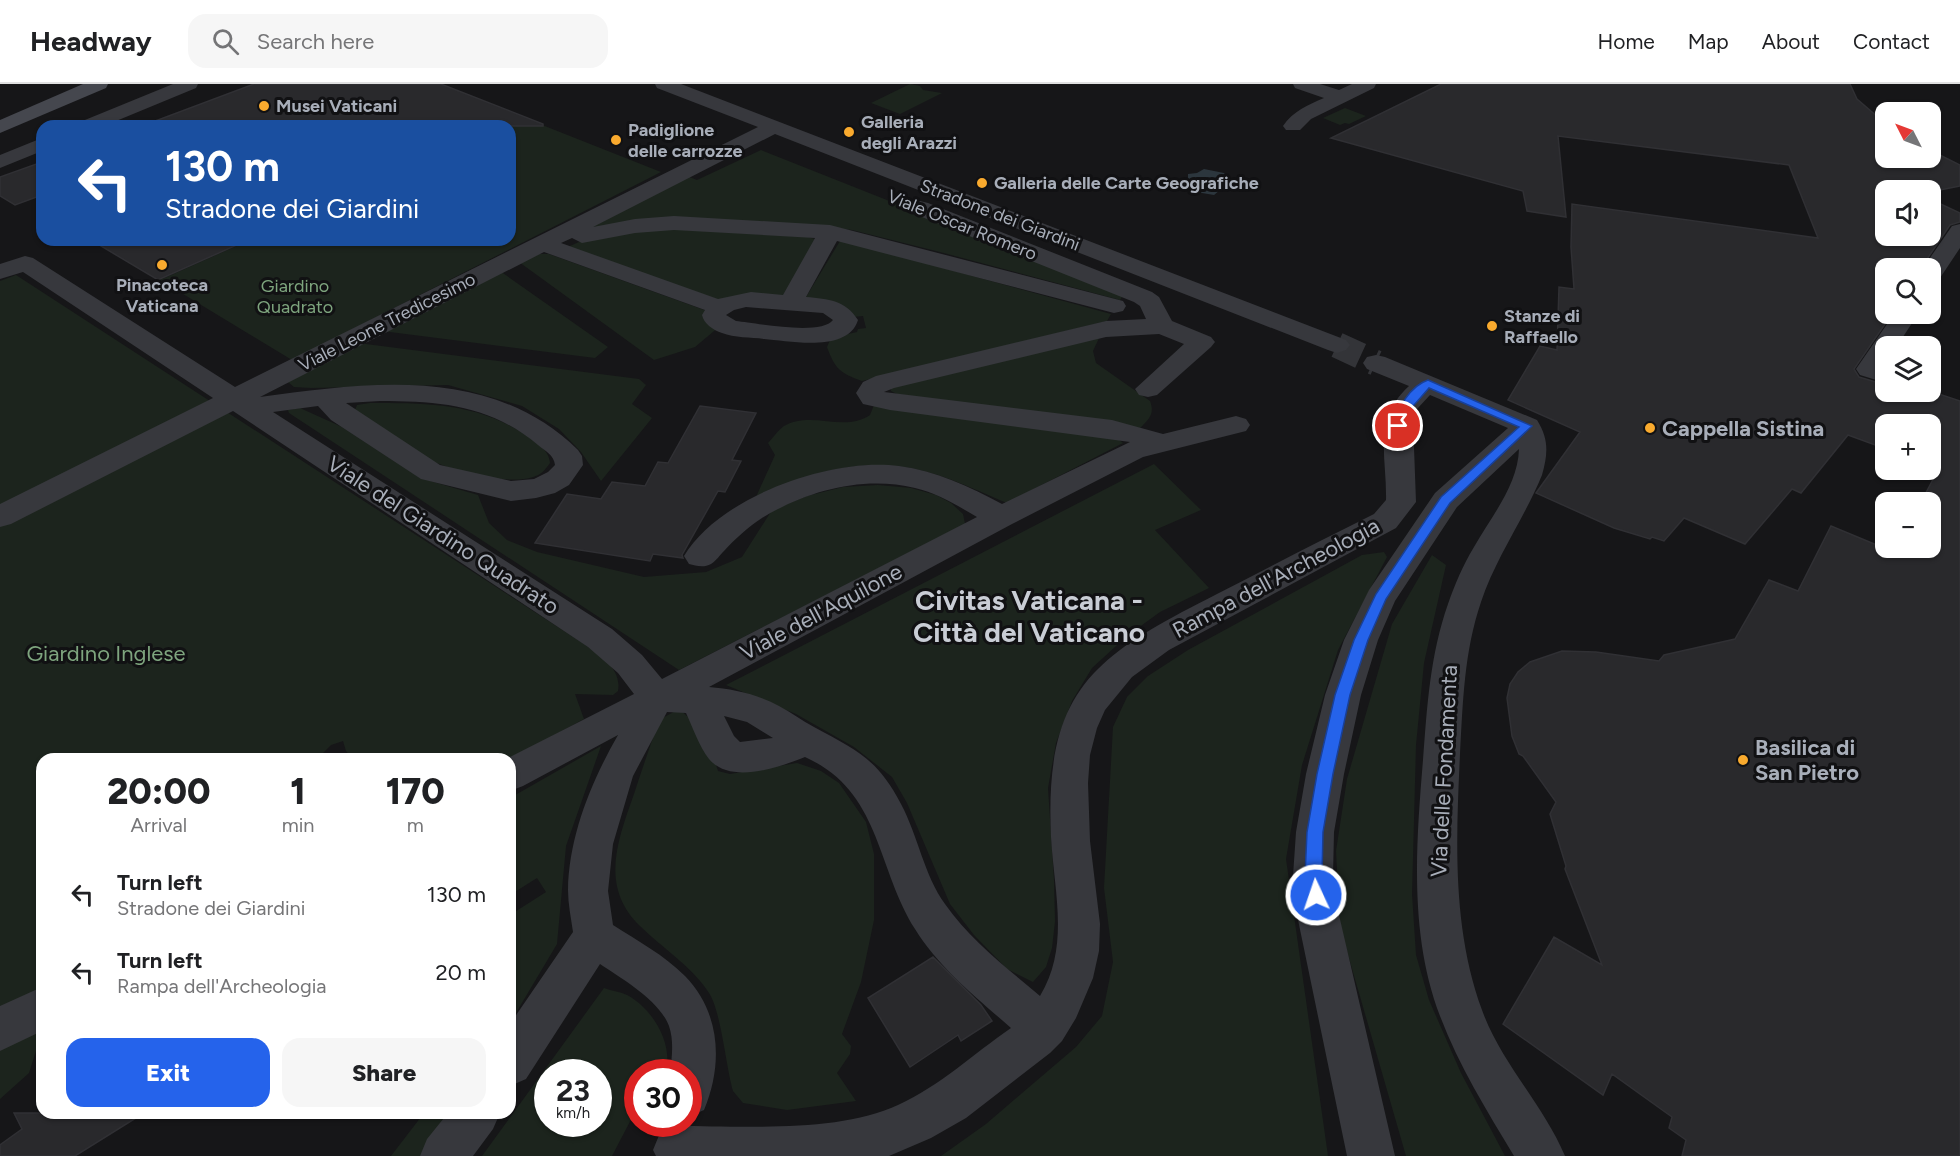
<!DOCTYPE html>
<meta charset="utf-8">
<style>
:root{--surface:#fff;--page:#f6f6f6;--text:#202124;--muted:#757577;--line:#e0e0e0;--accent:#2563eb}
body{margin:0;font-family:Figtree,sans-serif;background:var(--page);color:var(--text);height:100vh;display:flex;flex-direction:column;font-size:22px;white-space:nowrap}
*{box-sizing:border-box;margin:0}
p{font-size:20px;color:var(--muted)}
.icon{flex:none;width:33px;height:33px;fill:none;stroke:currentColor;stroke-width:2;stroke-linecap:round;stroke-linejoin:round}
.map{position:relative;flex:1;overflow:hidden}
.drawer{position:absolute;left:36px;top:669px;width:480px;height:366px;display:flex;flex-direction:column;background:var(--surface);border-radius:18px;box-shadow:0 2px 4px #0004}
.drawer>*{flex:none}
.top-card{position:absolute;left:36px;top:36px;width:480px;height:126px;border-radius:18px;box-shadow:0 2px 4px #0004;background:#1a4fa0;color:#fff;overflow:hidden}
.needle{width:39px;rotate:312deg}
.controls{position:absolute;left:1875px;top:18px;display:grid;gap:12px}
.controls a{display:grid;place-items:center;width:66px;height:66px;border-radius:12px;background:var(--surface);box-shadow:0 2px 4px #0004;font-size:30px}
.speed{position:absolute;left:534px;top:975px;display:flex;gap:12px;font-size:30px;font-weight:700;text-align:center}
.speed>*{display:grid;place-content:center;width:78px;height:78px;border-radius:50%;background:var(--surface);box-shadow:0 2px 4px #0004;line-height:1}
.speed small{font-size:15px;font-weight:400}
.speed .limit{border:9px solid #d22;background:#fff;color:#111}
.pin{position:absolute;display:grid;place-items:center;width:51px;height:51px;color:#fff;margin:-26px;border:3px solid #fff;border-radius:50%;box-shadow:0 2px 6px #0007}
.me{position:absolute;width:66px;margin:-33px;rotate:357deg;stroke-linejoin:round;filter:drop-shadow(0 0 4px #0008)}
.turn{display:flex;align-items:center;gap:21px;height:126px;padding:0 30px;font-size:27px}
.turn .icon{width:78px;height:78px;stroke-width:2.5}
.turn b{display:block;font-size:42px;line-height:51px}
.eta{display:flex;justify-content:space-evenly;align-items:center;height:102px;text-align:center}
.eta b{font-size:36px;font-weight:800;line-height:42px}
.primary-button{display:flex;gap:12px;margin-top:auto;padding:12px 30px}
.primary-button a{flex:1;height:69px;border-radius:18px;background:var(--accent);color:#fff;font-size:24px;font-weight:800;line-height:69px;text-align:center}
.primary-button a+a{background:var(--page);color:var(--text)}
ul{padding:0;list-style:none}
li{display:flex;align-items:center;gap:18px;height:78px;padding:0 30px}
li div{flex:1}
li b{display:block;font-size:22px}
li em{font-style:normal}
header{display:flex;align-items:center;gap:36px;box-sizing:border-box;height:84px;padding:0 30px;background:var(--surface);border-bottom:2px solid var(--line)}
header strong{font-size:28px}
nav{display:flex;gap:33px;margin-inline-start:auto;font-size:21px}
.search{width:420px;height:54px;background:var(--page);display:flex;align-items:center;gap:15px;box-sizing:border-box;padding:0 21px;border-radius:18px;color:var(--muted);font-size:22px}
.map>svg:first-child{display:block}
.green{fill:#1c241d;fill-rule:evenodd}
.water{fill:#2c363d}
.building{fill:#29292c;stroke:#303034;stroke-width:1.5}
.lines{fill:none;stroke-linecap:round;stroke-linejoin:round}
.street-tunnel{stroke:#333438;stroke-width:26;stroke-dasharray:26 14;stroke-linecap:butt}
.street{fill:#37383d;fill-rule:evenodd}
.secondary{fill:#45474e;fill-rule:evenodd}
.route{fill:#2563eb;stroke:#184099;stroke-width:1.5}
.poi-dot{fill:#f9aa2e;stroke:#111113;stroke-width:2}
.labels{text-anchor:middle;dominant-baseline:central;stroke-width:6;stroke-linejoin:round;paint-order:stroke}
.far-poi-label{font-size:18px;font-weight:bold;fill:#a8aeb9;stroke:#111113;text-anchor:start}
.far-street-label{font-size:18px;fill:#a8aeb9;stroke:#111113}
.far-park-label{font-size:18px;fill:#7ea57e;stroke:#111113}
.poi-label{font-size:22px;font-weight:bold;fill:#a8aeb9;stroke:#111113;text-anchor:start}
.street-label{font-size:22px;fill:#a8aeb9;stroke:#111113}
.park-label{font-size:22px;fill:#7ea57e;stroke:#111113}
.district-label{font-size:28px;font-weight:bold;fill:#c9cdd5;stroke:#111113}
</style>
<header>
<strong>Headway</strong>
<div class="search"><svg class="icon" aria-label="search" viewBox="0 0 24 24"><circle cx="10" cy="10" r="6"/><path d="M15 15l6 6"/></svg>Search here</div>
<nav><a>Home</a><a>Map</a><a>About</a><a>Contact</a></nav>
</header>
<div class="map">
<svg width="1960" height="1072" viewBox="0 0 1960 1072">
<rect width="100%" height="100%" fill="#161618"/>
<path class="green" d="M910 0 920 2 923 6 942 9 900 30 871 19Z
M1345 24 1366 32 1349 40 1345 39 1340 41 1323 34Z
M527 35 661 88 292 276 160 196 250 156H510V43Z
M761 66 1124 210 1120 216 940 168 852 146 829 143 582 145 687 92 697 96Z
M668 145 808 153 815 155 784 212 725 218 570 165V162C596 149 639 147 668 145Z
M840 157H845L1111 230 1107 237 862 297C840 289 835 285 827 263L831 254 857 248 858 245 866 244 863 232 853 233 806 213Z
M539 170H549L707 227 720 242 695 263 654 276 519 178Z
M500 187 608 263 595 274 382 247Z
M16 191 584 560C600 572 622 584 618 607L613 611 575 610 584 635 510 675H353L346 667 343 657 331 661 317 675H42V948L29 989 0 1015V197Z
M1100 252 1093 267 1096 279 1150 317C1155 330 1149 335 1140 344L897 310 891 307V303Z
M358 259 639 295 646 301 632 320 652 334 601 397 581 368 559 345 522 322 448 301 311 304 294 303 288 298Z
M370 319C427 319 479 319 527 352 537 359 549 366 550 379 545 386 541 391 533 393 507 402 447 386 424 373 400 359 378 341 355 326L357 321Z
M874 321 1116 353 1123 359 1007 419C971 404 934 385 894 382 847 378 797 393 756 413L775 371 768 359C773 354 778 346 784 342 812 326 844 349 870 331Z
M300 324 342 343 420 394 478 411 489 439 507 456 537 468 644 493 706 488 742 473 772 426 807 412 843 403 878 401 911 404 936 411 951 419 963 430 965 440 679 586 289 329 288 326Z
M1154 380 1201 426 1155 446 1209 504 1160 528 1127 552 1092 584 1072 617 1056 659 1048 704 1054 796 1055 837 1052 864 1046 883 1033 898 1007 885 974 851 950 820 907 719 892 693 854 663 796 630 726 601Z
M1384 468 1387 473 1338 566 1302 681 1286 775 1328 1072H941L986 1040 1076 963 1102 932 1113 878 1104 804 1113 643 1127 613 1148 592 1188 566 1362 471Z
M1432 471 1446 481 1424 579 1416 661 1412 810 1416 871 1429 916 1461 989 1505 1072H1406L1340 843 1336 767 1347 695 1392 540Z
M679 625 705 648 718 687 730 690 797 679 821 687 839 699 866 738 874 770V836L861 898 842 950 851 962 850 970 837 989 856 1017 787 1026 743 1019 733 1007C726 983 721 927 709 909 692 882 662 864 640 842 599 802 618 756 634 710 642 685 651 660 659 636Z
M601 662 566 762 557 860 510 939V831L546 808 537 794 510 811V714Z
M604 904C612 907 621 908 627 911 653 925 673 959 666 988H638L637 1024 612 1072H482ZM548 988H598V1040H548Z
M424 1029H450L422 1072H391Z"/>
<path class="water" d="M1204 85 1224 89 1227 93 1235 96 1229 100 1231 105 1220 106 1214 111 1196 108 1191 103 1182 99 1188 95V90L1197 89Z"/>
<path class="building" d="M254 0H441L543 40V42H151L150 39Z
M1441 0H1850L1857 15 1886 40V74H1930V66L1960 81V102L1930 108 1886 106V152H1930V115L1960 129V138L1950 141 1921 184H1886V230H1892L1854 285 1859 293 1886 301V308L1930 307 1960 317V1072H1682L1686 1056 1669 1044 1672 1033 1612 990 1603 1011 1503 940 1554 853 1602 881 1565 785 1566 782 1550 730 1556 718 1523 672 1519 670 1512 652 1507 614 1510 600 1518 588 1530 578 1562 567 1596 568 1659 577 1664 571 1735 555 1769 496 1798 507 1831 442 1896 469 1899 464H1930V418H1921L1938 386 1930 383V340H1886V365L1848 351 1801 409 1792 405 1745 460 1684 434 1664 457 1652 453 1650 455 1614 444 1536 409 1580 348 1508 316 1540 262 1557 266 1559 203 1574 205 1571 163 1572 120 1818 154 1789 81 1558 52 1566 133 1527 127 1523 107 1331 54Z
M42 78V111L15 121 0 112V93Z
M91 156H248L158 196Z
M700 322 756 329 732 376 741 377 725 408 718 407 682 471 683 474 653 470 650 477 535 459 567 410 601 415 612 398 645 402 658 378 668 379Z
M933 873 981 921 992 937 961 957 958 951 910 983 868 914Z
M14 1029H144L75 1072H0V1061L22 1045Z"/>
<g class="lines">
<path class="street-tunnel" d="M1337 261 1376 279"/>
<path class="street" d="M173 0H198L196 4 104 42H77L80 38Z
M655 0H681L1346 256 1350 261 1346 266 1337 269 1328 266 775 50 593 143 635 135 674 132 830 141 1123 217 1126 222 1123 227 1114 229 837 157 806 213C829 215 845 216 858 236 848 269 790 257 764 255 751 253 734 254 722 249 713 246 704 240 702 231L705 226 544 168 260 313C370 298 491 281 578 366L582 372 583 381 569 401 555 409 536 414 511 417 421 395 331 336 318 322 273 328 612 545 642 571 662 595 977 433C958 422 937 409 915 404 863 391 806 407 762 434 748 443 735 455 724 467 720 471 716 477 711 480 704 484 696 482 689 480L684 472C720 412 832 373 899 382 936 387 969 402 1002 420L1130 358 890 326 863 320 856 309 863 298 876 292 1106 237 1146 235 1140 222 1134 218 912 129 909 124 912 119 920 117 928 119 1152 208 1159 213 1172 237 1211 253 1215 258 1211 263 1157 311 1148 313 1139 311 1135 305 1184 260 1159 250 1106 253 894 304 884 308 1112 336 1163 350 1236 332 1246 335 1250 341 1246 347 1143 373 1012 440 709 603C733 605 757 610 779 622 791 628 802 637 814 643 856 666 877 674 901 720 918 752 924 791 945 820 970 856 1007 884 1040 912 1070 863 1054 807 1051 753 1044 604 1095 572 1217 510 1269 483 1322 456 1374 430L1386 416C1387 372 1372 336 1409 302L1367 285 1363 279 1367 273 1376 271 1385 273 1537 336C1549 355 1548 370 1542 391 1524 435 1496 473 1481 518 1464 568 1463 618 1460 670 1456 756 1452 844 1482 926 1501 979 1543 1020 1565 1072H1514C1487 1027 1459 982 1440 932 1409 851 1416 761 1423 676 1427 623 1430 571 1448 520 1455 500 1463 481 1474 463 1491 433 1518 401 1519 365L1457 423 1395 517 1378 556 1361 611 1344 690 1334 748 1333 792 1339 831 1395 1072H1347L1297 831 1293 792 1296 748 1306 690 1325 611 1344 556 1369 506 1435 409 1508 344 1430 311 1417 325 1413 336 1416 418 1396 444 1169 566 1132 593 1105 626 1097 644 1090 671 1088 699 1090 757 1100 840 1099 867 1093 894 1076 934 1062 957 1050 969 966 1034 931 1054 889 1072H656L653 1066 660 1049 677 1042C742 1042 839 1049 898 1021 940 1002 973 970 1011 944 977 914 939 884 915 845 876 783 881 707 805 673 779 683 731 701 709 675 699 662 693 644 686 629L667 628 633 692 613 760 608 807 613 841C638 857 664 871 685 892 721 929 723 981 704 1026L688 1033V988H670C672 973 674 957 669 942 660 917 621 894 600 880L526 995 510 1002V940L573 848C571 834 568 820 568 806 569 752 591 698 618 651L523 702 510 707V675H506L634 610 618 589 588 563 233 327 11 440 0 443V420L213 314 23 188 0 195V180L25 172 33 174 235 303 758 43 657 4ZM674 146 815 154 783 211 751 208 718 215 561 159 572 154 582 159 635 149ZM746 223 823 229 833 236C821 252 756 239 736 237L726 231 734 226ZM380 317C440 317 490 321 538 361 545 367 554 371 555 381L548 388 534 395 511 397 440 381 346 319ZM724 632 747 638 773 654 740 658 734 652Z
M1293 0H1320L1339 6 1352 0H1376L1374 4 1311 35 1300 46H1286L1283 42C1293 27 1308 21 1324 14L1295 4Z
M42 54V67L0 84V71Z
M1960 140V164L1938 197 1930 199V184H1923L1952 142Z
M1894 230H1918L1897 262H1886V299L1860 291 1856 285Z
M42 903V947L0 967V922Z
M448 1029H500L493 1045 473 1072H420L427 1055Z"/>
<path class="secondary" d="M83 0H108L106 4 0 49V36Z"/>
</g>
<path class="route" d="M1428 296 1532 342 1450 419 1386 515 1368 556 1350 611 1333 690 1323 748 1322 792 1324 811 1321 817 1316 819 1310 817 1305 792 1307 748 1317 690 1335 611 1354 556 1376 510 1441 413 1519 343 1429 304 1407 329 1403 345H1394L1393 342C1397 325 1410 302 1428 296Z"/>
<g class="poi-dot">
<circle cx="264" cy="22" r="6"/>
<circle cx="849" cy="48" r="6"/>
<circle cx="616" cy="56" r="6"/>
<circle cx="982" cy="99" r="6"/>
<circle cx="162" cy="181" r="6"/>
<circle cx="1492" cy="242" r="6"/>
<circle cx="1650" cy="344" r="6"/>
<circle cx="1743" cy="676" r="6"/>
</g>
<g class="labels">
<g class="far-poi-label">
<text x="276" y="22">Musei Vaticani</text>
<text x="861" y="38">Galleria<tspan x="861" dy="21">degli Arazzi</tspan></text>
<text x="628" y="46">Padiglione<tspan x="628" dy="21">delle carrozze</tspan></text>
<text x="994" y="99">Galleria delle Carte Geografiche</text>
<text x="162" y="201" text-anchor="middle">Pinacoteca<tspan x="162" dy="21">Vaticana</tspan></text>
<text x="1504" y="232">Stanze di<tspan x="1504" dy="21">Raffaello</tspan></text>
</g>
<g class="far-street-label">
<text transform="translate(1000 131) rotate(21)">Stradone dei Giardini</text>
<text transform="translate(962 141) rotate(22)">Viale Oscar Romero</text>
<text transform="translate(387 238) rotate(-27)">Viale Leone Tredicesimo</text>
</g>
<g class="far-park-label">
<text x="295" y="202">Giardino<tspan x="295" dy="21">Quadrato</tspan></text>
</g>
<g class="poi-label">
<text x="1662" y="344">Cappella Sistina</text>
<text x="1755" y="663">Basilica di<tspan x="1755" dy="25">San Pietro</tspan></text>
</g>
<g class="street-label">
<text transform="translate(443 451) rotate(33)">Viale del Giardino Quadrato</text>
<text transform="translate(1276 494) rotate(-28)">Rampa dell'Archeologia</text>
<text transform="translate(821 528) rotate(-28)">Viale dell'Aquilone</text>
<text transform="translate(1444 687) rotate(-87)">Via delle Fondamenta</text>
</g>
<g class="park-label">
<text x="106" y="569">Giardino Inglese</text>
</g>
<g class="district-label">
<text x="1029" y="516">Civitas Vaticana -<tspan x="1029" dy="32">Città del Vaticano</tspan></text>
</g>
</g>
</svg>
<div class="controls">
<a><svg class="needle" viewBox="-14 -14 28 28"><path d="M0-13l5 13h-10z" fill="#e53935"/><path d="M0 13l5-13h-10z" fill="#757577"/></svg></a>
<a><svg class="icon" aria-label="sound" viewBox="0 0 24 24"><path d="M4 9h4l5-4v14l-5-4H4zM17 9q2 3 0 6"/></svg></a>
<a><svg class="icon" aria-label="search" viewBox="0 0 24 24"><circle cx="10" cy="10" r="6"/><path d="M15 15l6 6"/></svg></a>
<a><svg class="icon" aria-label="layers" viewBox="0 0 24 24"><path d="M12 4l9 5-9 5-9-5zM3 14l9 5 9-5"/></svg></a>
<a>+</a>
<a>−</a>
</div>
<div class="speed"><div>23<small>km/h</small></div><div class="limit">30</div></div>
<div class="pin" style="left:1398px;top:342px;background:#d93025"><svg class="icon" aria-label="arrive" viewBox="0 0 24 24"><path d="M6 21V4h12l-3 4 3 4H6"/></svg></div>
<svg class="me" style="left:1316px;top:811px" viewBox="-20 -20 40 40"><circle r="17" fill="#2563eb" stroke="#fff" stroke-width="3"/><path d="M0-11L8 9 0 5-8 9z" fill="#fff"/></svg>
<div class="top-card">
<div class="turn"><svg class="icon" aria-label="left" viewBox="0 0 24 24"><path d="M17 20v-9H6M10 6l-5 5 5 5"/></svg><div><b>130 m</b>Stradone dei Giardini</div></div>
</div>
<section class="drawer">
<div class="eta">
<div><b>20:00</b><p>Arrival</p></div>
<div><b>1</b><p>min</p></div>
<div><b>170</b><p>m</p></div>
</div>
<ul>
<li><svg class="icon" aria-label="left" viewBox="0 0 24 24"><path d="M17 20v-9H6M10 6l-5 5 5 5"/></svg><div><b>Turn left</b><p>Stradone dei Giardini</p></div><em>130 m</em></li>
<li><svg class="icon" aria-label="left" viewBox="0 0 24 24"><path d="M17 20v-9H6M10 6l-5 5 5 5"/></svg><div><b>Turn left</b><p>Rampa dell'Archeologia</p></div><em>20 m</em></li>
</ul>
<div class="primary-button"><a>Exit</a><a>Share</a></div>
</section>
</div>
